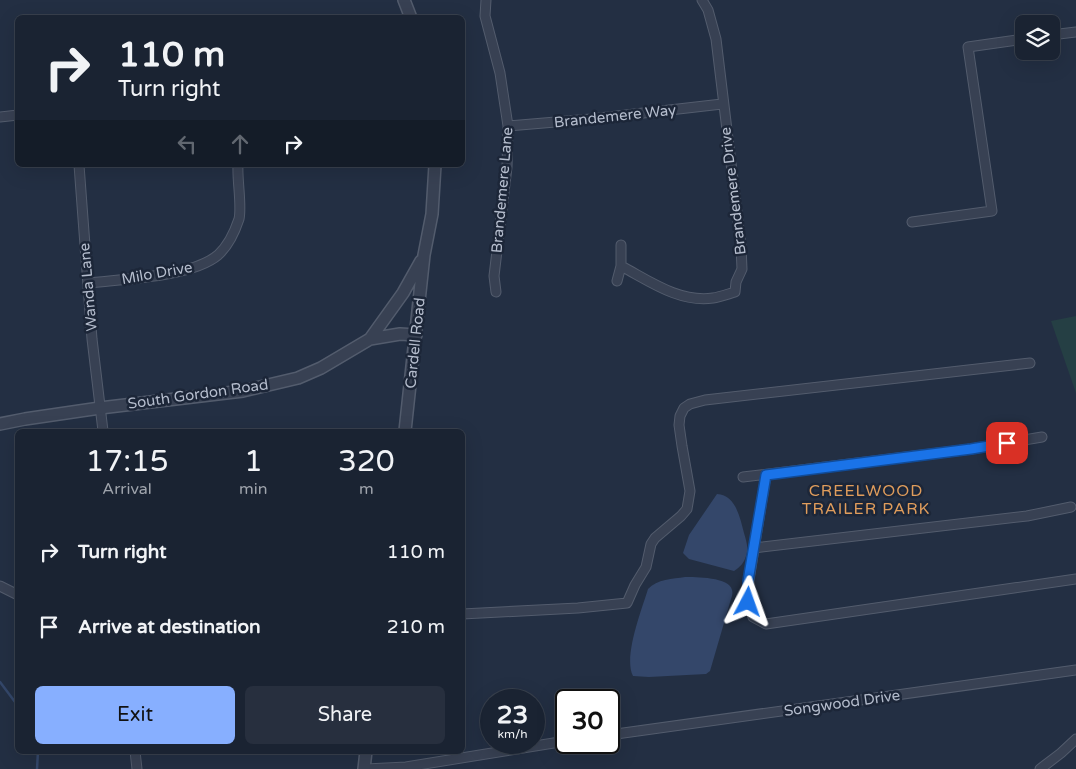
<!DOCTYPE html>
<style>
:root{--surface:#1a2332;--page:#272f3e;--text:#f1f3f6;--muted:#9fa4ac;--line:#38404d;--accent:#87afff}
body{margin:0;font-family:"Varela Round",sans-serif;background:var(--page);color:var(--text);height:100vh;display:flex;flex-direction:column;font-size:19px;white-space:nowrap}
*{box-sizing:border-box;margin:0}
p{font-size:16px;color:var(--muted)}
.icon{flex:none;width:28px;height:28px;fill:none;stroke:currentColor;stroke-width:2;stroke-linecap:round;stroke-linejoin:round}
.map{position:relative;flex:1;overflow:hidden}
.panel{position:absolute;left:15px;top:429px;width:450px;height:325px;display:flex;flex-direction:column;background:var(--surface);border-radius:8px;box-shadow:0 5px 20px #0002,0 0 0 1px var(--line)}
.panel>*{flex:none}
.banner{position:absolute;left:15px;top:15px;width:450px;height:152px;border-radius:8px;box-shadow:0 5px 20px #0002,0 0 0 1px var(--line);background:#1a2332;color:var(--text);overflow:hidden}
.fabs{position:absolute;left:1015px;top:15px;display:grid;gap:10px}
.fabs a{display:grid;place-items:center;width:45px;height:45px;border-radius:8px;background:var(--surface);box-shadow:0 5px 20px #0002,0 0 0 1px var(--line);font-size:25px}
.speed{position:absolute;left:480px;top:689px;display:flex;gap:10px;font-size:25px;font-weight:700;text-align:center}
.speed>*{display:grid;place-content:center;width:65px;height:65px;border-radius:50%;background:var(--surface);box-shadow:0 5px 20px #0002,0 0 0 1px var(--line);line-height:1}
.speed small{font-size:12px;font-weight:400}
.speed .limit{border:2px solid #111;border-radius:8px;background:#fff;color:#111}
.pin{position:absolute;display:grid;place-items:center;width:42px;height:42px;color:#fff;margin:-21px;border-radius:10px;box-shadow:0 2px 8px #0006}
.me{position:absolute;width:55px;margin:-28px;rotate:4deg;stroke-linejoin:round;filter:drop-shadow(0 0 4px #0008)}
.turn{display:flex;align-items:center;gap:18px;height:105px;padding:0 20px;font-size:22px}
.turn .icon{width:65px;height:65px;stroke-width:2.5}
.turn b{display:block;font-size:35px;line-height:42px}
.lanes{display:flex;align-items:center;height:48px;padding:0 20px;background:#0003;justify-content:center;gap:25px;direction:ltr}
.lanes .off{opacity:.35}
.eta{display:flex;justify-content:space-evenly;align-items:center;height:85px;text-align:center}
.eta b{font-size:30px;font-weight:600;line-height:35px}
.action{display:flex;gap:10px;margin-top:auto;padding:10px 20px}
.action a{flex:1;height:58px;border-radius:8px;background:var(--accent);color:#111;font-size:20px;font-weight:600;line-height:58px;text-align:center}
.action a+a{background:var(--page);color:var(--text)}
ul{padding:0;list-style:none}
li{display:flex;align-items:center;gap:15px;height:75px;padding:0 20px}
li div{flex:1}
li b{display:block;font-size:19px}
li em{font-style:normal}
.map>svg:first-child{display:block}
.green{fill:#253f44}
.water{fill:#34476a}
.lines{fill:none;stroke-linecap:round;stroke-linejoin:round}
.stream{stroke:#34476a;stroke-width:2.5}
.minor-casing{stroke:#535c6d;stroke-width:11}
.tertiary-casing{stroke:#535c6d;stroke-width:14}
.minor{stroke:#384153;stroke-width:9}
.tertiary{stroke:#384153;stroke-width:11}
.route-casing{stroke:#114b97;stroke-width:12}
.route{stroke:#1a73e8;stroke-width:9}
.labels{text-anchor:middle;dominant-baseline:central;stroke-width:5;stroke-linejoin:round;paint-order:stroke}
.street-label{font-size:15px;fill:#b5bdcd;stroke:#1c2638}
.neighbourhood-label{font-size:16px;letter-spacing:1px;fill:#e09d5c;stroke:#1c2638}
</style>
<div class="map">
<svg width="1076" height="769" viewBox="0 0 1076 769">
<rect width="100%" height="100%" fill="#232f43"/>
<path class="green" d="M1076 316V393L1051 321Z"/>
<path class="water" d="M717 494C736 495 740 518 744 533 746 540 749 548 746 556 744 563 740 567 734 571L689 559 683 553 689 535Z
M685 577C695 577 730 577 732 590 733 593 732 596 731 599L710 671 706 674 649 677 633 676C623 657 642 609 648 589 657 579 673 579 685 577Z"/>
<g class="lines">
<path class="stream" d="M0 682 18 706
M37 769 38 751"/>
<defs>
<path id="minor" d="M486 0 485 16 500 73 508 126 507 167 494 276 496 292
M1051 35 1076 32
M0 117 18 115
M508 126 591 119 722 104
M79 165 92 339 103 431
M912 222 992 211 968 47 1024 39
M621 266C648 280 679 303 713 298 720 297 728 294 735 292L736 282 742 269 741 246 716 39 708 10 702 0
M617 281 621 266V245
M88 283C122 279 192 277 218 255 228 246 235 231 239 219 242 206 237 180 238 165
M766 475 748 586 747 602 753 617 766 624 1076 579
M743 477 971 449 1042 437
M754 548 1027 516 1071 507
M0 586 18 595
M462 614 578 608 627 603 635 585 646 567 651 544 655 538 681 516 687 509 690 491 682 446 679 425 680 416 684 408 690 404 705 400 1030 363
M609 735 1076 670
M135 751 137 769
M366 769 406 767 566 741
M1040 769 1061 753 1076 739"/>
<path id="tertiary" d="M404 0 411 18
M370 339 403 293 421 261
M0 424 25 419 100 408 243 391 298 378 321 368 370 339 400 334 416 335
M405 431 424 255 432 214 435 165
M364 769 366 751"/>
</defs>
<use href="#minor" class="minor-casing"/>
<use href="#tertiary" class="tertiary-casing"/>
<use href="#minor" class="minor"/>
<use href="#tertiary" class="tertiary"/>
</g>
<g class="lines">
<defs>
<path id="route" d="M748 602V581L766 475 971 449 1007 443"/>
</defs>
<use href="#route" class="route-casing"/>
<use href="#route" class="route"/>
</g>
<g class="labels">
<g class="street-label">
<text transform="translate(615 116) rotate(-6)">Brandemere Way</text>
<text transform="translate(502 190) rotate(-85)">Brandemere Lane</text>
<text transform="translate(733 191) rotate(-97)">Brandemere Drive</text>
<text transform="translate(157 273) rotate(-10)">Milo Drive</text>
<text transform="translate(88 287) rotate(-95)">Wanda Lane</text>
<text transform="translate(415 343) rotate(-84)">Cardell Road</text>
<text transform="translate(198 394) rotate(-8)">South Gordon Road</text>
<text transform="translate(842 703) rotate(-8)">Songwood Drive</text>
</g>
<g class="neighbourhood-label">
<text x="866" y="491">CREELWOOD<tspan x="866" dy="18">TRAILER PARK</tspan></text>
</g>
</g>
</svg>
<div class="fabs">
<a><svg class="icon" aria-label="layers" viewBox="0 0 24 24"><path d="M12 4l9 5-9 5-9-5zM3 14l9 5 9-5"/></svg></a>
</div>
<div class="speed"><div>23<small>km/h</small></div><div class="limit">30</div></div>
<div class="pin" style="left:1007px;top:443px;background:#d93025"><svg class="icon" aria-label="arrive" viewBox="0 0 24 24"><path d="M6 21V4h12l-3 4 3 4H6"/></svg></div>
<svg class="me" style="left:748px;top:602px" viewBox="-20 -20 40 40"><path d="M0-17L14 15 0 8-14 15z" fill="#1a73e8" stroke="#fff" stroke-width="4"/></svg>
<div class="banner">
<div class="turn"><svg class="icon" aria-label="right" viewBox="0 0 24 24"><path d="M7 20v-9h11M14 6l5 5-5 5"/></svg><div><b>110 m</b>Turn right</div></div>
<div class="lanes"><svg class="icon off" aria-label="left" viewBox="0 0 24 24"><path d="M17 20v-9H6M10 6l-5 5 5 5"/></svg><svg class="icon off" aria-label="ahead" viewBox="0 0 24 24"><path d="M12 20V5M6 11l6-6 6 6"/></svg><svg class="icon" aria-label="right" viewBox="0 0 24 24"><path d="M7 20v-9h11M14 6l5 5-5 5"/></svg></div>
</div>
<section class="panel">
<div class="eta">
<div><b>17:15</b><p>Arrival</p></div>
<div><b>1</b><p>min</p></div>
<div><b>320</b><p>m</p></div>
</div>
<ul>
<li><svg class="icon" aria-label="right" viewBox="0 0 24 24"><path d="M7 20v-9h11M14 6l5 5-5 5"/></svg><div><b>Turn right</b></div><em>110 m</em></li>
<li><svg class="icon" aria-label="arrive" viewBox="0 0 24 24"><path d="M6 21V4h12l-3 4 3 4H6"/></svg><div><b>Arrive at destination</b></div><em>210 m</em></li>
</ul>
<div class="action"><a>Exit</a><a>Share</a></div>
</section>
</div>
